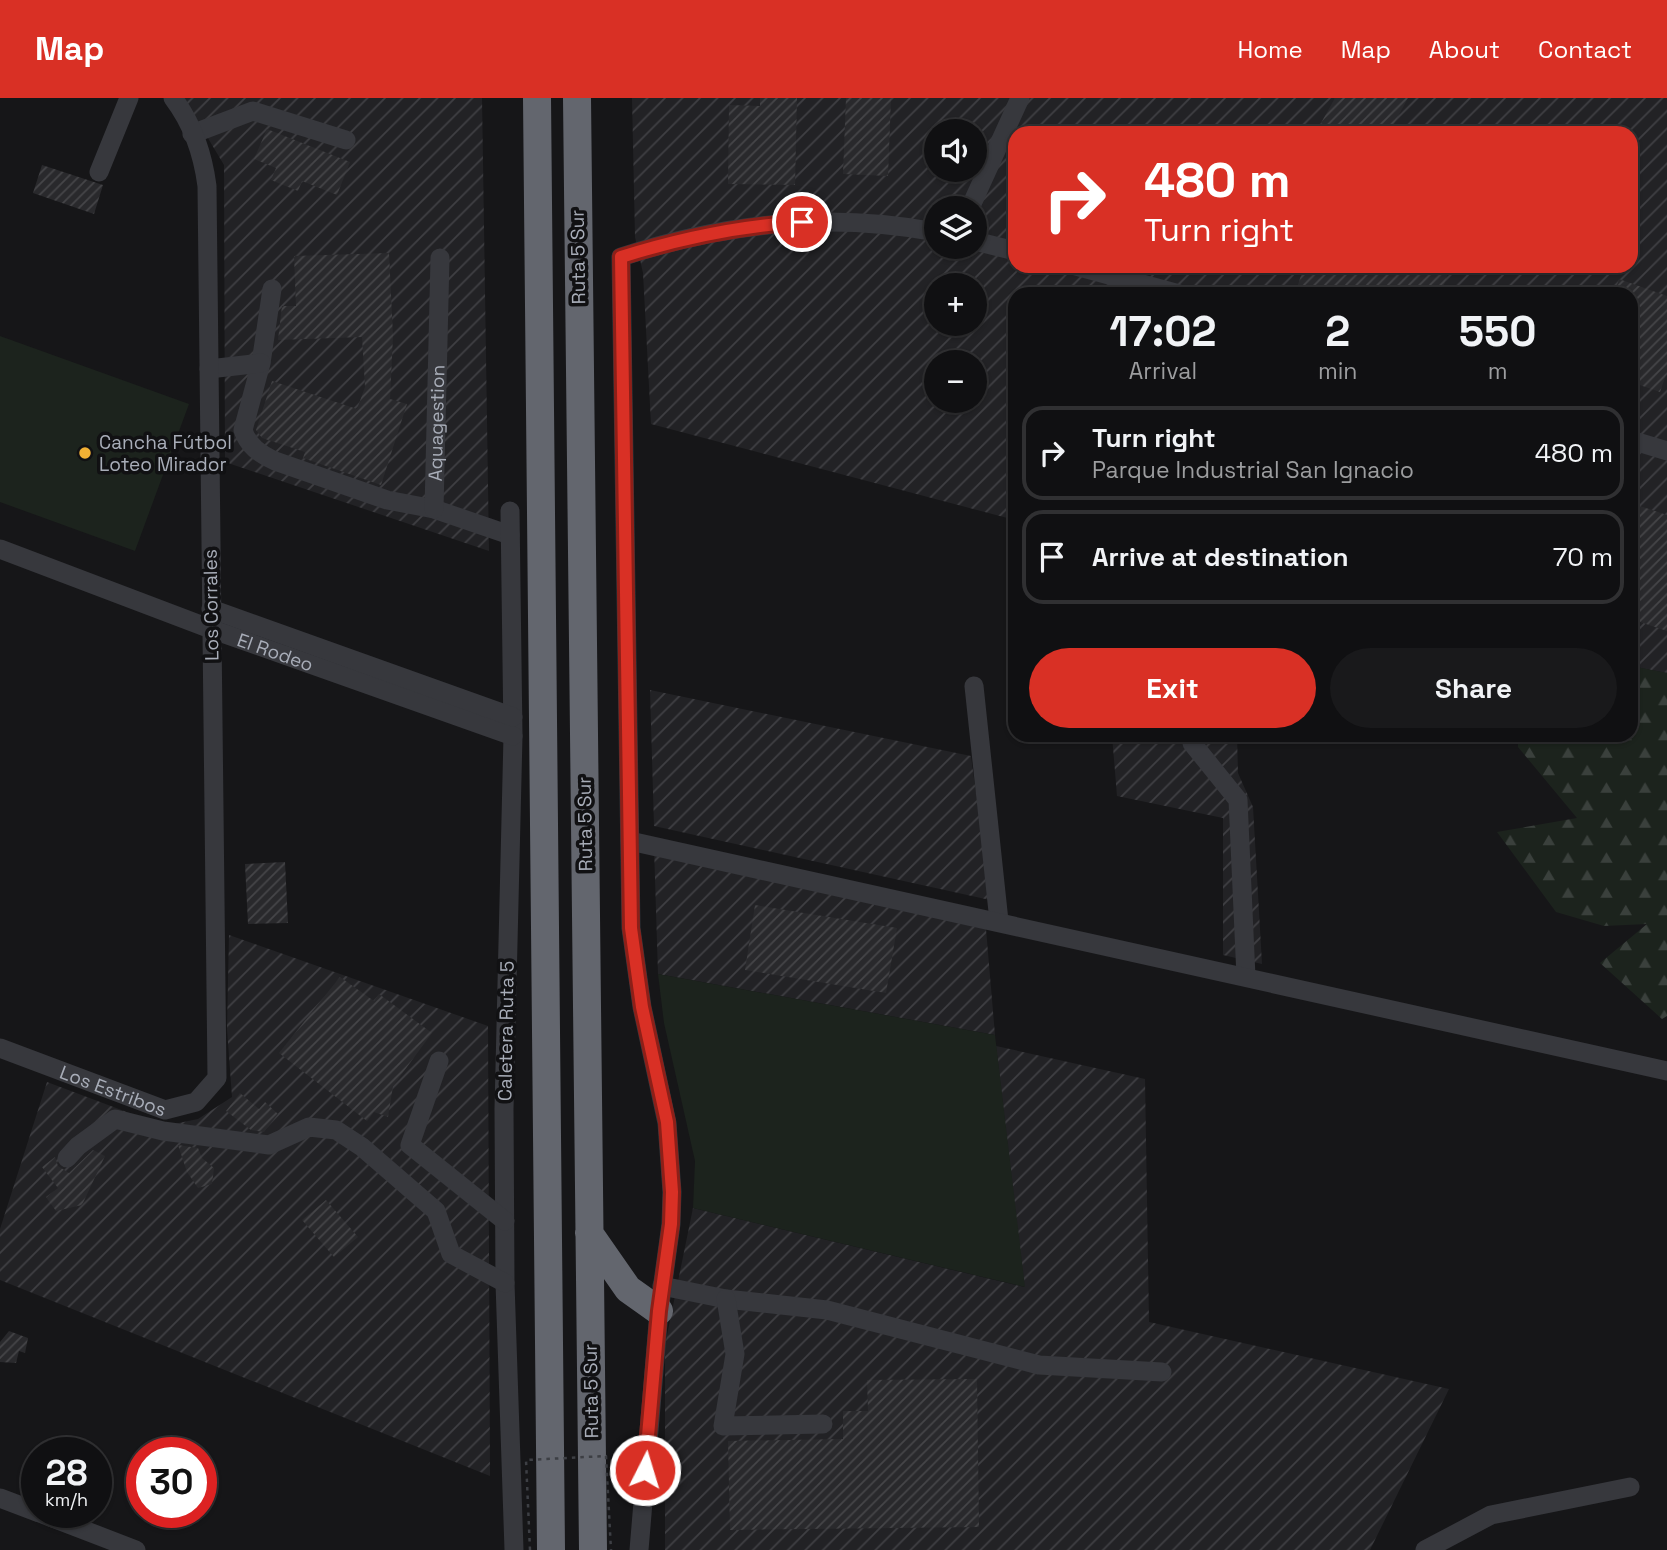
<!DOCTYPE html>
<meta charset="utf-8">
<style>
:root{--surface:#101012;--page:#19191b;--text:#f1f3f6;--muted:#9c9d9f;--line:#303032;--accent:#d93025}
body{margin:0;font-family:"Space Grotesk",sans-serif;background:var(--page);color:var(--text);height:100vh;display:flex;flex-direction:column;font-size:26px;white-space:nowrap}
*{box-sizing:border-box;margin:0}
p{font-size:23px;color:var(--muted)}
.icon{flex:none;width:38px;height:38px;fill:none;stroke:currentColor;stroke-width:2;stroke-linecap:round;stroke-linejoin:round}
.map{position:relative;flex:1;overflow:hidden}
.side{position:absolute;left:1008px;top:189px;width:630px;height:455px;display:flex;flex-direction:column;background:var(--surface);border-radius:21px;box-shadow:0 2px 5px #0004,0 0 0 2px var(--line)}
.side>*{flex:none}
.banner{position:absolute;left:1008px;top:28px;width:630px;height:147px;border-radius:21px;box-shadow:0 2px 5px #0004,0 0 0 2px var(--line);background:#d93025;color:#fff;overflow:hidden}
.controls{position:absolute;left:924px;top:21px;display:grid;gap:14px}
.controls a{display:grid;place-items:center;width:63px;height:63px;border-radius:50%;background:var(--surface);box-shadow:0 2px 5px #0004,0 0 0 2px var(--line);font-size:35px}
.speed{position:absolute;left:21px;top:1339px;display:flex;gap:14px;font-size:35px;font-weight:700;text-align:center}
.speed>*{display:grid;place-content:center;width:91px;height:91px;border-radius:50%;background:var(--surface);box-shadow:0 2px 5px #0004,0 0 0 2px var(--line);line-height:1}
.speed small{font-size:18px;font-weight:400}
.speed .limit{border:10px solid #d22;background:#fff;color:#111}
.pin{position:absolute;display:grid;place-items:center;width:60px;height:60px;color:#fff;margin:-30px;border:4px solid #fff;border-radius:50%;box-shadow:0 2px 7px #0007}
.me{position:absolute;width:77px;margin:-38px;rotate:5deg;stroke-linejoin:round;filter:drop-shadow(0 0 5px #0008)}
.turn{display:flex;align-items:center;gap:24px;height:147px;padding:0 21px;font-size:32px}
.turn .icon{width:91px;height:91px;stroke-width:2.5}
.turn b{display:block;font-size:49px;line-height:60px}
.eta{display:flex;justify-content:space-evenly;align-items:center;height:119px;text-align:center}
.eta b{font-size:42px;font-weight:800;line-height:49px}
.cta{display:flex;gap:14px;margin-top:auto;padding:14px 21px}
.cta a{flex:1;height:80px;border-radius:42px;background:var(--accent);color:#fff;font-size:28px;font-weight:800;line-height:80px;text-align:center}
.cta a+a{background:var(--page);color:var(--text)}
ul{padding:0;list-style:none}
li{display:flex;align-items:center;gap:21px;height:94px;margin:0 14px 10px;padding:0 7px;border:4px solid var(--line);border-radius:21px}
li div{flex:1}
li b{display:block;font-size:26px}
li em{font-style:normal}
header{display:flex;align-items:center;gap:42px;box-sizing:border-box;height:98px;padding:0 35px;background:var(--accent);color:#fff}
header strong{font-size:33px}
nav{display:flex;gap:38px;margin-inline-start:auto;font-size:24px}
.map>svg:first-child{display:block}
.industrial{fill:url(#industrial-furrows);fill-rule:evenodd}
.forest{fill:url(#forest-firs)}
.pitch{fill:#1c231d}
.building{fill:url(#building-hatch)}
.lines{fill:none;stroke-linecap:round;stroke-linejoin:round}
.minor{stroke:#37383d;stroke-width:19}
.highway{stroke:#63666e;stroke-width:28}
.path-bridge{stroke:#3d3f44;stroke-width:2.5;stroke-dasharray:3.5 5;stroke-linecap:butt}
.route-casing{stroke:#8d1f18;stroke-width:18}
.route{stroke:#d93025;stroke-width:12}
.poi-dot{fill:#f2b134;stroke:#111113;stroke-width:2.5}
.labels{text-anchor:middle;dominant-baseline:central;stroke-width:7;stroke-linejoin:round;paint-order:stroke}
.street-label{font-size:19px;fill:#a8adb8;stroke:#111113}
.poi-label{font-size:19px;fill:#a8adb8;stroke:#111113;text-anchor:start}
</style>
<header>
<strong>Map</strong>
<nav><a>Home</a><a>Map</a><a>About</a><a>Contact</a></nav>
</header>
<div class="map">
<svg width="1667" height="1452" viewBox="0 0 1667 1452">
<defs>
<pattern id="industrial-furrows" width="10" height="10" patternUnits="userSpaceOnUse" patternTransform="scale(1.75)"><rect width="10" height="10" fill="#222225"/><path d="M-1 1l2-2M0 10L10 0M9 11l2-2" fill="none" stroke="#3f3f43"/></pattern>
<pattern id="forest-firs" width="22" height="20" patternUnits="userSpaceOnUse" patternTransform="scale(1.75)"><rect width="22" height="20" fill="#1c231d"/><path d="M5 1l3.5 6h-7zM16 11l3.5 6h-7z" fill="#3a403c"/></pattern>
<pattern id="building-hatch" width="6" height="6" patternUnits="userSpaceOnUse" patternTransform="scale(1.75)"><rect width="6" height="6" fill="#29292c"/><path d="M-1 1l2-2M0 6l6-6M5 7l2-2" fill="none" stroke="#454548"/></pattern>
</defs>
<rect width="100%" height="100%" fill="#161618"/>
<path class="industrial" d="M184 0H482L489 453 225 364 224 67Z
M632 0H1667V575L1631 568V196H1015V422L651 326 643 175 635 139ZM936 33H975V72H936ZM1015 35H1631V168H1015ZM936 110H975V149H936ZM936 187H975V226H936ZM936 264H975V303H936Z
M650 592 971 658 990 802 654 728Z
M1112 637H1237L1238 675 1253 709 1262 866 1223 857V720L1117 698Z
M654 749 986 831 995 937 658 876Z
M229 837 488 928 490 1378 0 1182V1131L47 984 164 1028 198 1021 232 999 227 931Z
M996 948 1145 981 1149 1224 1449 1291 1370 1452H665V1247L693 1110 1024 1189Z"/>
<path class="forest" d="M1631 568 1667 575V918L1662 921 1600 865 1647 826 1604 828 1556 814 1497 734 1577 720 1518 649V637H1631Z"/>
<path class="pitch" d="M0 238 189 306 135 453 0 404Z
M658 876 995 937 1025 1189 693 1110 695 1063 664 925Z"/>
<path class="building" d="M760 0H797L795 87 728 86 729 7 760 8Z
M846 0H891L888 78 843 76Z
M1335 0H1408L1389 35H1339L1321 25Z
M267 31 350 64 337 97 302 83 298 93 271 82 276 70 254 61Z
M42 67 103 87 94 116 33 95Z
M389 155 393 238 390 301 407 306 381 387 303 360 305 354 262 340 256 332 272 283 357 311 365 289 362 239 278 242 282 208H296L294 158Z
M1304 168H1450L1441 196H1295Z
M1619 181 1667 198V274L1660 294 1631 284V196H1614Z
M1631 405 1667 417V533L1631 521Z
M285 764 288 825 248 826 245 766Z
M755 807 897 830 886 895 745 872Z
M340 879 374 903 379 896 432 935 393 988 388 1019 374 1014 367 1023 279 955Z
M240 995 259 1011 265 1004 278 1016 264 1034 251 1032 226 1013Z
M178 1047 198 1050 202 1060 214 1070 212 1086 198 1090 187 1074Z
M93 1052 105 1058 82 1107 56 1113 46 1099 58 1090 42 1069 55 1059 58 1068 69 1075Z
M326 1102 358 1139 334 1159 302 1122Z
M9 1233 28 1240 25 1255 19 1253 16 1265 0 1264V1244Z
M977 1281 979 1429 730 1432 728 1343 843 1341V1313H868L867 1282Z"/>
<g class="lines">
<g class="minor">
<path d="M192 36 253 13 346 42"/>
<path d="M99 74 129 0"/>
<path d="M970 110 1020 0"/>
<path d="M975 143 1015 153"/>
<path d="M1076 168 1179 196"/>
<path d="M272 191 261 265 243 332C248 348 260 356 275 363L387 402 434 411 510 437"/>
<path d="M209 271 261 265"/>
<path d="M1631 342 1667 353"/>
<path id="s1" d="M434 411 440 160"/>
<path d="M510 413 513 638 504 1011 505 1185 514 1452"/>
<path id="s2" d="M0 451 211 531 513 638"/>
<path d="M211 511 513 619"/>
<path d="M974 588 999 823"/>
<path d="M1191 637 1192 645 1238 702 1246 879"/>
<path d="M630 743 1667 973"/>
<path id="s3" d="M0 950 165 1012 196 1004 217 980 207 88C203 57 192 25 173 0"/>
<path d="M439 963 410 1047 505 1123"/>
<path d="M67 1060 78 1048 115 1021 163 1033 269 1047 309 1029 336 1032 362 1049 436 1113 451 1156 505 1185"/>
<path d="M662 1188 726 1201 827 1212 1039 1267 1162 1274"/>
<path d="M726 1201 735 1256 723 1328 823 1326"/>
<path d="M0 1400 37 1414"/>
<path d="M37 1414 136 1452"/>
<path d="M639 1452 659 1213 671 1126 672 1094 667 1025 642 909 631 830 621 159C724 125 830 114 936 134"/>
<path d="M1425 1452 1491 1417 1630 1389"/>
</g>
<path class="highway" d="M537 0 551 1452
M577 0 593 1452
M589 1135 628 1191 659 1213"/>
<path class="path-bridge" d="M530 1452 526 1362 606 1358 611 1452"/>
</g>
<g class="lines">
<defs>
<path id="route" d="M645 1372 659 1213 671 1126 672 1094 667 1024 642 909 631 830 621 159C681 140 739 128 802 124"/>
</defs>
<use href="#route" class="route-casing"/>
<use href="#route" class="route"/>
</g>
<circle class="poi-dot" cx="85" cy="355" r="7"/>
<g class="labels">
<g class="street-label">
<text transform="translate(578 159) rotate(-91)">Ruta 5 Sur</text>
<text stroke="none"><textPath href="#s1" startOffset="86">Aquagestion</textPath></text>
<text transform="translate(211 507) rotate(-91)">Los Corrales</text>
<text stroke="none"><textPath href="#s2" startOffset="294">El Rodeo</textPath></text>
<text transform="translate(585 726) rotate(-91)">Ruta 5 Sur</text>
<text transform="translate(506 933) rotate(-89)">Caletera Ruta 5</text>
<text stroke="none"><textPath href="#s3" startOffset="121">Los Estribos</textPath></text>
<text transform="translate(591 1293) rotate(-91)">Ruta 5 Sur</text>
</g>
<g class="poi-label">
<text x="99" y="344">Cancha Fútbol<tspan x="99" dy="22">Loteo Mirador</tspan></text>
</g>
</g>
</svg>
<div class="controls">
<a><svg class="icon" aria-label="sound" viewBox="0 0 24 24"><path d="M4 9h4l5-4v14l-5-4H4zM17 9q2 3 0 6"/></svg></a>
<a><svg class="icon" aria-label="layers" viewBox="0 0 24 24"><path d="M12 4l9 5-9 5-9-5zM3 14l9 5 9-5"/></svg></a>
<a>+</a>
<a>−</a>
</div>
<div class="speed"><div>28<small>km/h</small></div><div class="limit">30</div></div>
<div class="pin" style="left:802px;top:124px;background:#d93025"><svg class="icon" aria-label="arrive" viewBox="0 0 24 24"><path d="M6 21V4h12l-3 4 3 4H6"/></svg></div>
<svg class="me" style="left:645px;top:1372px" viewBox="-20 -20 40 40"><circle r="17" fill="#d93025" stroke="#fff" stroke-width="3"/><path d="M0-11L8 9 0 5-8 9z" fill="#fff"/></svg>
<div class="banner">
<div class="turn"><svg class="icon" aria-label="right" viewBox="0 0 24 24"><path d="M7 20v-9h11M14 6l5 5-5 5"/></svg><div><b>480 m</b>Turn right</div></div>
</div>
<section class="side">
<div class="eta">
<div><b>17:02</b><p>Arrival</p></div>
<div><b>2</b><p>min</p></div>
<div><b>550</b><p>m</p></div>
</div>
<ul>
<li><svg class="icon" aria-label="right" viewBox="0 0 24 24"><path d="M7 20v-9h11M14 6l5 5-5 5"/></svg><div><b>Turn right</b><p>Parque Industrial San Ignacio</p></div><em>480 m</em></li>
<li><svg class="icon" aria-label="arrive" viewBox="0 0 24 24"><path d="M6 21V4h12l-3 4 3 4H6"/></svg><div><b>Arrive at destination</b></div><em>70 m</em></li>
</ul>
<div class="cta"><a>Exit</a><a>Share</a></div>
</section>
</div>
